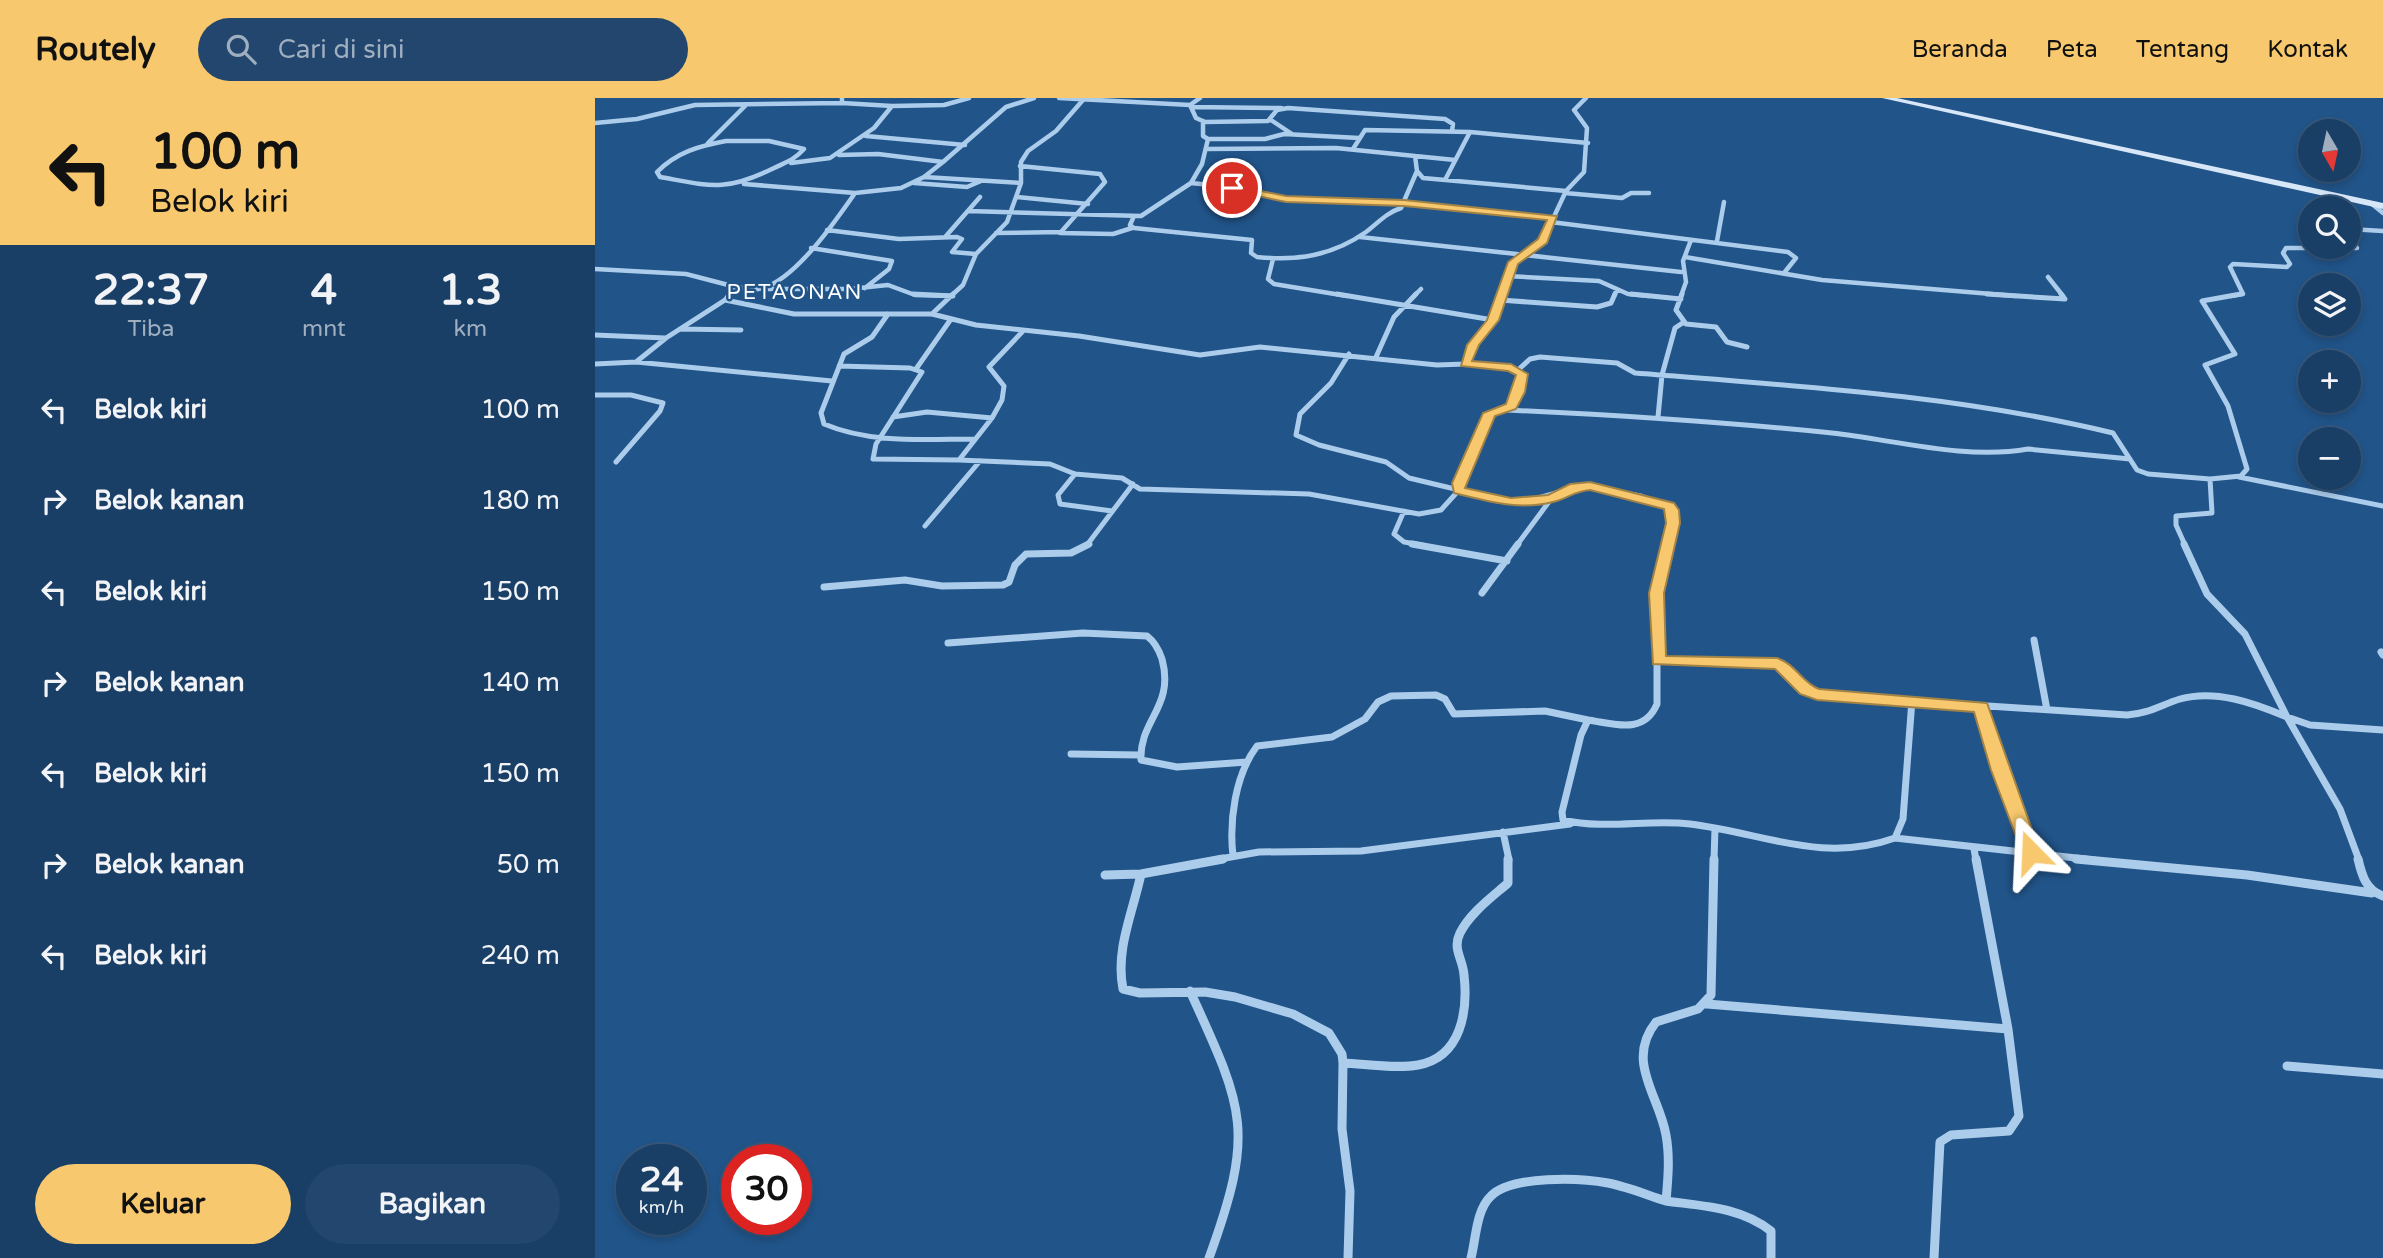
<!DOCTYPE html>
<html lang="id">
<meta charset="utf-8">
<style>
:root{--surface:#193f67;--page:#22466d;--text:#f1f3f6;--muted:#9fafc0;--line:#37587b;--accent:#f7c86d}
body{margin:0;font-family:"Varela Round",sans-serif;background:var(--page);color:var(--text);height:100vh;display:flex;flex-direction:column;font-size:26px;white-space:nowrap}
*{box-sizing:border-box;margin:0}
p{font-size:23px;color:var(--muted)}
.icon{flex:none;width:38px;height:38px;fill:none;stroke:currentColor;stroke-width:2;stroke-linecap:round;stroke-linejoin:round}
.map{position:relative;flex:1;overflow:hidden}
.drawer{display:flex;flex-direction:column;background:var(--surface);width:595px}
.drawer>*{flex:none}
.hud{background:#f7c86d;color:#111;overflow:hidden}
.needle{width:46px;rotate:171deg}
.fabs{position:absolute;left:1703px;top:21px;display:grid;gap:14px}
.fabs a{display:grid;place-items:center;width:63px;height:63px;border-radius:50%;background:var(--surface);box-shadow:0 4px 10px #0003,0 0 0 2px var(--line);font-size:35px}
.speed{position:absolute;left:21px;top:1046px;display:flex;gap:14px;font-size:35px;font-weight:700;text-align:center}
.speed>*{display:grid;place-content:center;width:91px;height:91px;border-radius:50%;background:var(--surface);box-shadow:0 4px 10px #0003,0 0 0 2px var(--line);line-height:1}
.speed small{font-size:18px;font-weight:400}
.speed .limit{border:10px solid #d22;background:#fff;color:#111}
.pin{position:absolute;display:grid;place-items:center;width:60px;height:60px;color:#fff;margin:-30px;border:4px solid #fff;border-radius:50%;box-shadow:0 2px 7px #0007}
.me{position:absolute;width:77px;margin:-38px;rotate:339deg;stroke-linejoin:round;filter:drop-shadow(0 0 5px #0008)}
.turn{display:flex;align-items:center;gap:24px;height:147px;padding:0 35px;font-size:32px}
.turn .icon{width:91px;height:91px;stroke-width:2.5}
.turn b{display:block;font-size:49px;line-height:60px}
.eta{display:flex;justify-content:space-evenly;align-items:center;height:119px;text-align:center}
.eta b{font-size:42px;font-weight:800;line-height:49px}
.primary-button{display:flex;gap:14px;margin-top:auto;padding:14px 35px}
.primary-button a{flex:1;height:80px;border-radius:42px;background:var(--accent);color:#111;font-size:28px;font-weight:800;line-height:80px;text-align:center}
.primary-button a+a{background:var(--page);color:var(--text)}
ul{padding:0;list-style:none}
li{display:flex;align-items:center;gap:21px;height:91px;padding:0 35px}
li div{flex:1}
li b{display:block;font-size:26px}
li em{font-style:normal}
header{display:flex;align-items:center;gap:42px;box-sizing:border-box;height:98px;padding:0 35px;background:var(--accent);color:#111}
header strong{font-size:33px}
nav{display:flex;gap:38px;margin-inline-start:auto;font-size:24px}
.search{width:490px;height:63px;background:var(--page);display:flex;align-items:center;gap:18px;box-sizing:border-box;padding:0 24px;border-radius:38px;color:var(--muted);font-size:26px}
main{display:flex;flex:1;min-height:0}
.map>svg:first-child{display:block}
.lines{fill:none;stroke-linecap:round;stroke-linejoin:round}
.minor-far3{stroke:#accceb;stroke-width:4.5}
.minor-far2{stroke:#accceb;stroke-width:5}
.minor-far1{stroke:#accceb;stroke-width:7}
.minor{stroke:#accceb;stroke-width:9}
.secondary{fill:#d7e7f8;fill-rule:evenodd}
.route{fill:#f7c86d;stroke:#a18247;stroke-width:2}
.labels{text-anchor:middle;dominant-baseline:central;stroke-width:5;stroke-linejoin:round;paint-order:stroke}
.far-quarter-label{font-size:21px;letter-spacing:2px;fill:#fff;stroke:#215489}
</style>
<header>
<strong>Routely</strong>
<div class="search"><svg class="icon" aria-label="search" viewBox="0 0 24 24"><circle cx="10" cy="10" r="6"/><path d="M15 15l6 6"/></svg>Cari di sini</div>
<nav><a>Beranda</a><a>Peta</a><a>Tentang</a><a>Kontak</a></nav>
</header>
<main>
<section class="drawer">
<div class="hud">
<div class="turn"><svg class="icon" aria-label="left" viewBox="0 0 24 24"><path d="M17 20v-9H6M10 6l-5 5 5 5"/></svg><div><b>100 m</b>Belok kiri</div></div>
</div>
<div class="eta">
<div><b>22:37</b><p>Tiba</p></div>
<div><b>4</b><p>mnt</p></div>
<div><b>1.3</b><p>km</p></div>
</div>
<ul>
<li><svg class="icon" aria-label="left" viewBox="0 0 24 24"><path d="M17 20v-9H6M10 6l-5 5 5 5"/></svg><div><b>Belok kiri</b></div><em>100 m</em></li>
<li><svg class="icon" aria-label="right" viewBox="0 0 24 24"><path d="M7 20v-9h11M14 6l5 5-5 5"/></svg><div><b>Belok kanan</b></div><em>180 m</em></li>
<li><svg class="icon" aria-label="left" viewBox="0 0 24 24"><path d="M17 20v-9H6M10 6l-5 5 5 5"/></svg><div><b>Belok kiri</b></div><em>150 m</em></li>
<li><svg class="icon" aria-label="right" viewBox="0 0 24 24"><path d="M7 20v-9h11M14 6l5 5-5 5"/></svg><div><b>Belok kanan</b></div><em>140 m</em></li>
<li><svg class="icon" aria-label="left" viewBox="0 0 24 24"><path d="M17 20v-9H6M10 6l-5 5 5 5"/></svg><div><b>Belok kiri</b></div><em>150 m</em></li>
<li><svg class="icon" aria-label="right" viewBox="0 0 24 24"><path d="M7 20v-9h11M14 6l5 5-5 5"/></svg><div><b>Belok kanan</b></div><em>50 m</em></li>
<li><svg class="icon" aria-label="left" viewBox="0 0 24 24"><path d="M17 20v-9H6M10 6l-5 5 5 5"/></svg><div><b>Belok kiri</b></div><em>240 m</em></li>
</ul>
<div class="primary-button"><a>Keluar</a><a>Bagikan</a></div>
</section>
<div class="map">
<svg width="1788" height="1160" viewBox="0 0 1788 1160">
<rect width="100%" height="100%" fill="#215489"/>
<g class="lines">
<path class="minor-far3" d="M247 0V5L297 8
M464 0 595 7
M605 0 595 7 601 20 610 24 673 23 682 12 693 10 850 21 858 26 857 33
M596 9 686 10
M676 22 697 36
M608 23V38L613 41
M0 25 42 21 100 7 247 5
M271 38 370 47
M131 43H174L209 51C198 63 191 64 177 71 129 94 116 88 65 79L62 74C82 54 104 48 131 43Z
M113 45 150 8
M611 51 741 50 820 58 822 73 828 80 971 93
M758 51 770 32 875 34
M244 57 283 56 348 64 329 79 426 85
M820 58 860 62
M348 64 411 9 439 0
M196 65 235 60 279 30 297 8 349 7 374 0
M850 82 875 34 993 45
M319 85 372 89 386 83
M596 85 653 91 691 101 809 105 958 120
M149 86 260 95
M970 95 1027 100 1036 95H1054
M422 99 493 106
M1777 106 1788 115
M373 113 546 118 596 85 607 66 613 41H670L689 36 764 40
M539 118 535 127 539 130 657 142 656 155 662 159C702 163 737 158 771 134 783 125 791 115 806 110L822 73
M956 124 1193 154 1201 160 1189 175
M1754 131 1788 133
M232 132 304 141 362 139 367 141 357 154 381 156
M401 135 466 134 510 84 505 76 425 68
M465 135 518 136 537 130
M351 138 385 99
M765 139 1086 174
M1122 143 1129 104
M216 150 297 163 294 171 270 190
M1090 159 1227 182 1421 198
M678 161 673 181 679 186 752 198
M0 171 91 176 141 189 133 198
M912 178 1004 183 1033 196 1054 198
M1453 179 1468 198
M141 189C148 189 156 192 163 191 198 186 241 122 260 95L306 90 329 79
M169 191H255L293 187 320 197 358 198
M356 198 368 187 381 156 412 124 426 85V64L433 53 461 33 488 2
M819 198 826 191
M906 198 918 164 948 142 971 93 989 74 992 30 979 12 991 0
M1019 198 1022 191
M1086 198 1091 184 1088 163 1096 142
M1636 198 1648 196 1635 169 1638 166 1692 169 1695 166 1688 155 1691 150H1762L1754 140"/>
<path class="minor-far2" d="M135 196 130 202 199 216H337L381 227 484 238 605 257 665 249 842 267 870 266 878 247 898 222 907 196
M318 196 358 198
M742 196 898 222
M1036 196 1086 201
M1087 196 1081 212 1091 226 1121 229 1132 244 1152 249
M1392 196 1470 201 1466 196
M905 202 1002 209 1016 205 1020 196
M293 216 277 239 249 256 226 315 229 326C276 346 330 341 380 341
M337 216 358 196
M85 231 146 232
M428 233 394 269 409 288 407 302 397 320 364 362 455 366 480 376 527 380 545 391 714 396 824 416 846 412 864 392 814 380 791 364 724 347 701 337 705 316 736 285 754 256
M0 237 70 240
M781 259 799 219 821 196
M41 264 71 240 130 202
M0 266 41 264 237 283
M870 266 916 270 927 276 924 294 916 309 894 315 864 385V392L903 403 925 405 979 390H1000L1046 398 1077 412 1071 447
M244 268 315 270 327 274 281 346 278 361 364 362
M321 271 356 221
M923 272 935 261 945 259 1022 265 1040 275C1201 288 1361 297 1518 335L1542 372 1553 376 1615 381 1617 415 1581 418V427L1590 447
M0 297H36L68 305 65 313 21 364
M912 312C1020 317 1129 324 1237 335 1300 342 1370 362 1433 351L1535 361
M298 319 332 314 397 320
M1063 319 1067 277 1080 230 1089 224
M480 376 463 397 465 406 517 413
M1644 379 1788 408
M1615 381 1646 378 1652 371 1633 308 1610 267 1640 256 1607 203 1646 196
M809 413 799 436 809 444 827 447
M330 428 385 363
M492 447 538 386
M922 447 956 401"/>
<path class="minor-far1" d="M817 446 912 463
M1071 446 1062 510V606C1049 637 1020 626 993 622L986 637 967 714 968 722C1011 732 1053 721 1095 726 1168 735 1227 766 1300 740L1308 721 1317 602
M229 489 310 482 347 488 408 487 414 484 420 467 431 456 476 455 494 446
M887 495 923 446
M1439 542 1452 612
M353 545 488 535 552 538C560 544 564 552 567 561 580 609 544 622 546 662L582 669 652 664
M1786 554 1788 557
M1064 563 1182 566 1216 593 1240 598 1532 617C1552 616 1566 607 1585 601 1620 591 1659 605 1692 619L1650 536 1612 496 1589 446
M1386 609 1405 672 1436 754
M476 656 545 657
M908 734 914 762
M1300 740 1499 762
M1379 751 1381 762
M638 758C634 723 640 677 662 648L737 639 770 621 783 604 796 598 841 597 850 601 859 616 950 613 993 622
M619 762 664 754 766 753 975 726
M1119 762 1120 730
M1764 762 1745 711 1692 619 1715 627 1788 632"/>
<path class="minor" d="M1119 761 1116 897 1103 911 1061 924C1030 963 1064 997 1071 1037 1075 1059 1073 1081 1071 1103 1107 1108 1146 1109 1176 1133V1160
M1481 761 1652 777 1777 795
M1763 761C1767 778 1771 792 1788 798
M546 776C538 814 520 852 528 891L545 895 610 894 640 899 698 916 734 935 747 956 748 965 747 1031 755 1093 753 1160
M510 777 546 776 628 761
M595 893C650 1013 660 1033 614 1160
M1112 906 1413 931
M748 965C771 966 800 971 823 967 867 959 873 912 869 877 868 861 857 851 865 835 875 815 897 799 913 785V761
M1692 968 1788 976
M876 1160C881 1141 881 1112 896 1098 917 1077 986 1080 1013 1085 1033 1089 1052 1097 1071 1103
M1339 1160 1345 1044 1356 1037 1414 1033 1424 1018 1413 931 1381 761"/>
<path class="secondary" d="M1287 0H1302L1788 105V111Z"/>
</g>
<path class="route" d="M637 87 691 98 809 102 962 118 952 145 923 166 904 222 884 247 877 263 916 266 933 276 930 294 921 311 900 318 870 390 916 400 953 397 975 386 995 384 1079 405 1084 412 1085 425 1069 495 1071 558 1182 560C1201 566 1207 585 1224 591L1392 605 1445 754 1442 759 1436 761 1427 754 1396 672 1379 614 1222 602 1205 596 1180 571 1058 566 1054 495 1071 425 1069 411 995 392C980 393 971 401 958 404 924 413 892 403 859 395L857 385 888 315 911 306 921 277 913 273 866 268 872 247 892 222 913 164 943 141 952 122 809 108 691 104 633 92Z"/>
<g class="labels">
<g class="far-quarter-label">
<text x="200" y="194">PETAONAN</text>
</g>
</g>
</svg>
<div class="fabs">
<a><svg class="needle" viewBox="-14 -14 28 28"><path d="M0-13l5 13h-10z" fill="#e53935"/><path d="M0 13l5-13h-10z" fill="#9fafc0"/></svg></a>
<a><svg class="icon" aria-label="search" viewBox="0 0 24 24"><circle cx="10" cy="10" r="6"/><path d="M15 15l6 6"/></svg></a>
<a><svg class="icon" aria-label="layers" viewBox="0 0 24 24"><path d="M12 4l9 5-9 5-9-5zM3 14l9 5 9-5"/></svg></a>
<a>+</a>
<a>−</a>
</div>
<div class="speed"><div>24<small>km/h</small></div><div class="limit">30</div></div>
<div class="pin" style="left:637px;top:90px;background:#d93025"><svg class="icon" aria-label="arrive" viewBox="0 0 24 24"><path d="M6 21V4h12l-3 4 3 4H6"/></svg></div>
<svg class="me" style="left:1436px;top:754px" viewBox="-20 -20 40 40"><path d="M0-17L14 15 0 8-14 15z" fill="#f7c86d" stroke="#fff" stroke-width="4"/></svg>
</div>
</main>
